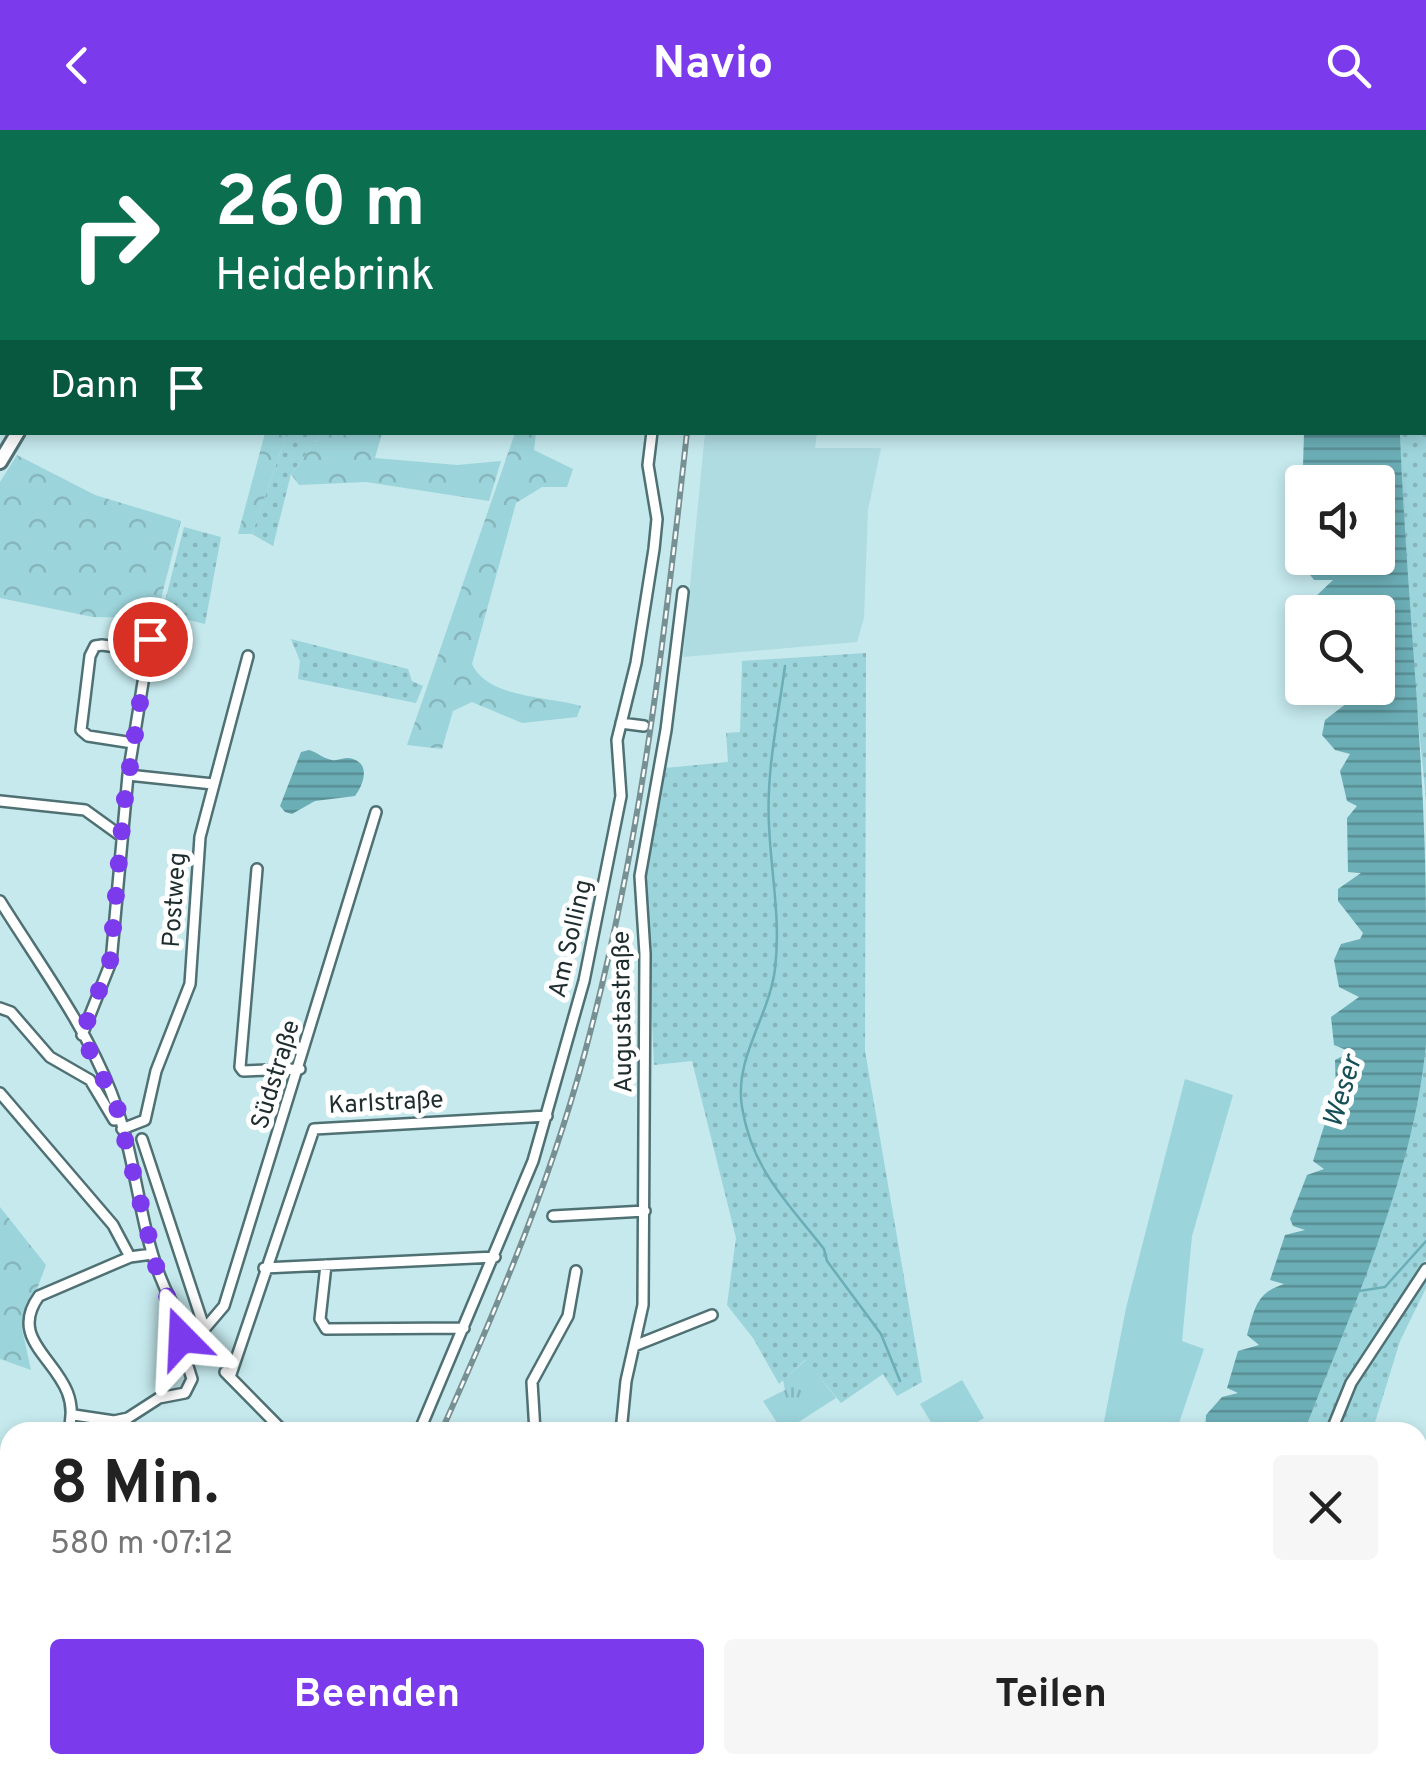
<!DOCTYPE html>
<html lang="de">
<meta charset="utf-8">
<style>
:root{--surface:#fff;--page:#f6f6f6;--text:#222;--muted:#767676;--accent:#7c3aed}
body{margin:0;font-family:Overpass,sans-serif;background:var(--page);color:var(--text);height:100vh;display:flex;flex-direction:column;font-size:38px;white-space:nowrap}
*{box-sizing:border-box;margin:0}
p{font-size:32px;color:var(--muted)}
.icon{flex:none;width:55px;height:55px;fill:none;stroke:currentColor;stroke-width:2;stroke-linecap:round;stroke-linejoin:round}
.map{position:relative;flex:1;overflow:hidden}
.side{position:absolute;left:0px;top:1292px;width:1428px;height:352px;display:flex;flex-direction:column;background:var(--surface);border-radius:30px 30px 0 0;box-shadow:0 5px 15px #0003}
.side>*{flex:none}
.top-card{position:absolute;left:0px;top:0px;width:1428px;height:305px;box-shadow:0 5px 15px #0003;background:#0b6e4f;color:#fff;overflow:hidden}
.buttons{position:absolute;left:1285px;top:335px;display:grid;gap:20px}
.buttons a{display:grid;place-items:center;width:110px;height:110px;border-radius:10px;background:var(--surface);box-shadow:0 5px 15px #0003;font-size:50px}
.pin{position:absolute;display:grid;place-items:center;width:85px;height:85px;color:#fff;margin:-42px;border:5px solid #fff;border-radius:50%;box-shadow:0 2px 10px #0007}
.me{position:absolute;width:110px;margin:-55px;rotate:339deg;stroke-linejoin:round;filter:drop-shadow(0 0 8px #0008)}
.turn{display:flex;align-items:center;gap:35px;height:210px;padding:0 50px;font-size:45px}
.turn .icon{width:130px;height:130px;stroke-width:2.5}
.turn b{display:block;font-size:70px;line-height:85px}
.then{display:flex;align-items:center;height:95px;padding:0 50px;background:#0003;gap:20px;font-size:38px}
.round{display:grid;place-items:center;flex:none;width:105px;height:105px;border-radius:10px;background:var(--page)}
.head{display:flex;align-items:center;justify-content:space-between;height:170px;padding:0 50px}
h1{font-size:60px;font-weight:700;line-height:75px}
.primary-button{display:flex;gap:20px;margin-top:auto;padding:20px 50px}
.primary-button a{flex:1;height:115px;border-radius:10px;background:var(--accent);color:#fff;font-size:40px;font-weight:700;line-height:115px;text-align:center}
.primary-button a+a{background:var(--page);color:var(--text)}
header{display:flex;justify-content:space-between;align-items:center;height:130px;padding:0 50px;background:var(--accent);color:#fff;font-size:45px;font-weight:700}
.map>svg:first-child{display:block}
.built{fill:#afdce1}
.grass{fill:url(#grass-dots)}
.forest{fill:url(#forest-crowns)}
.park{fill:url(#park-tufts)}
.garden{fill:#9cd4db}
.water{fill:url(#water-rules)}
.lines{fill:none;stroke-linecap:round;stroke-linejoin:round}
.stream{stroke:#6caeb6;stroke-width:2.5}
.street-tunnel{stroke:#a4c3c7;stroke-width:9;stroke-dasharray:9 4.5;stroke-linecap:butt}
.street-casing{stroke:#507174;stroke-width:14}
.secondary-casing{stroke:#507174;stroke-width:18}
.street{stroke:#fff;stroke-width:9}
.secondary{stroke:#fff;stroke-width:12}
.rail-casing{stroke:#779093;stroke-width:6}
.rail{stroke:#fff;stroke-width:2.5;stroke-dasharray:8;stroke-linecap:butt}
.route{stroke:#7c3aed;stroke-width:18;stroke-dasharray:0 32.4}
.labels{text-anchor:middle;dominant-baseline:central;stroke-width:10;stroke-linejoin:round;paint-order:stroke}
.street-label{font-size:25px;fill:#1f2d2e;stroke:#fff}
.water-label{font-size:28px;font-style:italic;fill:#165056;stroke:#fff}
</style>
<header><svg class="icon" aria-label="back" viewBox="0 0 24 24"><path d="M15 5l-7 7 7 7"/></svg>Navio<svg class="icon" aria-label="search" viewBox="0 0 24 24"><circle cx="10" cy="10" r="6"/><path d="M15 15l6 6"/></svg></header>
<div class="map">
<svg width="1426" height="1644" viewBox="0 0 1426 1644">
<defs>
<pattern id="grass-dots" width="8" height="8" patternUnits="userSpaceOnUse" patternTransform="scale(2.5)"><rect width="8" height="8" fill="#9cd4db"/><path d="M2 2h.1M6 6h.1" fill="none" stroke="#86b6bc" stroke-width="1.8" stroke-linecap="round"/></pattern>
<pattern id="forest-crowns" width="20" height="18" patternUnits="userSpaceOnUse" patternTransform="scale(2.5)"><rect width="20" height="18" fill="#9cd4db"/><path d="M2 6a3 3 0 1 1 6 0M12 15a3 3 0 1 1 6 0" fill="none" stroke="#86b6bc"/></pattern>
<pattern id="park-tufts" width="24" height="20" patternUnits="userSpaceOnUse" patternTransform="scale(2.5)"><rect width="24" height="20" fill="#9cd4db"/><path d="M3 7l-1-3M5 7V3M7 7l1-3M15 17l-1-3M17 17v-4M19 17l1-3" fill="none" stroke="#86b6bc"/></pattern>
<pattern id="water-rules" width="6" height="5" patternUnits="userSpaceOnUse" patternTransform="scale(2.5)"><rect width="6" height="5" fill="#6caeb6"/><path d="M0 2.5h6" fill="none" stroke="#588e94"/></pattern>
</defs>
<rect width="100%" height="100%" fill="#c5e9ed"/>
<path class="built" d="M705 303H817L815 318H881L868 380 864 488 857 512 683 527Z"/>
<path class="grass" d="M1397 0H1426V670L1406 467 1400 303 1425 302V2Z
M287 303H322L291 344 273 416 252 404Z
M184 397 221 407 205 494 168 485 165 471Z
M291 509 408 539 412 551 423 556 416 573 298 549 300 531Z
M866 523 865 921 922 1252 897 1266 883 1244 841 1273 805 1230 779 1254 753 1208 727 1175 736 1108 692 931 654 935 645 745 665 638 728 632 726 603 740 602 742 531Z
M1426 911V1130L1346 1249 1326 1302H1304C1354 1174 1408 1048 1426 911Z
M1426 1146V1158L1400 1211 1372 1302H1336L1355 1254Z"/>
<path class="forest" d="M265 303H287L252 404H238Z
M322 303H382L375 328 457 335 501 331 489 371 366 352 299 355 291 344Z
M515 303H536L534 320 573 339 567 357H542L516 373 472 534C488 569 549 566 581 576L577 587 522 593 472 572 453 581 442 619 407 615Z
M17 325 95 365 181 391 156 488 93 487 0 468V352Z
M0 1077 46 1135 22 1199 31 1240 0 1229Z"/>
<path class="park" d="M806 1230 836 1268 783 1302 763 1271 785 1260 783 1250Z"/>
<path class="garden" d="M1185 949 1233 965 1192 1106 1182 1211 1204 1219 1176 1302H1102L1126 1178Z
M962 1250 984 1288 960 1302H937L920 1274Z"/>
<path class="water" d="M1304 303H1400C1406 466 1426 629 1426 793 1426 833 1426 874 1426 914 1413 1049 1352 1178 1304 1302H1205L1206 1285 1222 1267 1238 1263 1227 1258 1238 1221 1259 1215 1247 1205C1255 1178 1256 1163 1284 1154L1270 1150 1285 1105 1305 1100 1293 1096 1290 1089 1307 1045 1324 1039 1313 1031 1326 990 1340 985 1331 980 1336 964 1335 930 1351 922 1334 915 1331 887 1359 867 1339 857 1334 830 1341 814 1360 809 1363 803 1338 771V759L1361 743 1348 742 1347 688 1357 676 1347 671 1340 641 1350 624 1335 620 1322 605 1325 590 1347 573 1326 575 1323 558H1378V482H1314V468L1333 450H1314L1308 442V428H1378V352H1306L1326 339 1303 336Z
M309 620C317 622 324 629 332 630 337 631 343 628 348 628 372 631 364 654 355 666L315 671 292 684 285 682 280 676 301 622Z
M1113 1635H1226L1225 1644H1114Z"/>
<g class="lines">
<path class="stream" d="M785 536C778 588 766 642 769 695 771 744 781 789 775 839 769 887 734 928 742 977 752 1040 788 1073 824 1119L827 1131 881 1204 900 1251
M1359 1161 1385 1157 1426 1111"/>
<path class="street-tunnel" d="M644 596 654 597"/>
<defs>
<path id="street" d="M0 278 2 280
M621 593 644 596
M133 613 88 606 81 600 90 526 95 516 102 515 147 521
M128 645 213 654
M0 671 85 680 121 706
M257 739 240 937 243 941 300 939
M0 771C38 832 85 895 111 962 150 1062 132 1144 213 1229
M0 878 11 882 50 927 90 950 114 990 120 989
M82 905 111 832 128 645 150 509
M0 963 113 1095 130 1127
M122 999 145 990 156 941 190 854 200 707 248 526
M142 1009 204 1197
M553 1086 645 1081
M326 1135 320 1189 326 1199 464 1198
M264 1138 495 1127
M195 1210 224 1176 376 682
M634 1216 712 1185
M225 1242 284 1302
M230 1247 314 999 547 986
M74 1285 114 1291 128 1288 159 1268 185 1263 192 1249 181 1214 188 1202
M68 1302C89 1237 0 1220 39 1166L130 1127 152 1124
M419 1302 533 1031 584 851 621 666 617 610 636 533 654 419 657 389 648 335 652 302
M535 1302 532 1252 568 1186 576 1141
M621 1302 626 1251 643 1175 645 824 640 746 666 600 683 462
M1331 1302 1351 1253 1426 1139
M0 1331 10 1337
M0 1475 10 1481
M0 1584 10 1530
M682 1635 687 1644
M241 1644 246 1635
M381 1644 386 1635
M873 1644 880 1635
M987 1644 1000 1639 1012 1644
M1051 1644 1055 1635"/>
<path id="secondary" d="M194 2 196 0
M0 332 18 302"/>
</defs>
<use href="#street" class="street-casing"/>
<use href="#secondary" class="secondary-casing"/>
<use href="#street" class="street"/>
<use href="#secondary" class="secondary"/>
<defs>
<path id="rail" d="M719 2V0
M441 1302C500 1171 556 1039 591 899 642 703 665 503 687 302
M261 1644 266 1635"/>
</defs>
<use href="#rail" class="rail-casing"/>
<use href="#rail" class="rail"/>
</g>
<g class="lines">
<path class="route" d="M150 509 124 675 110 832 82 905 117 977 161 1156 188 1202 182 1208"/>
</g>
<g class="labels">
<g class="street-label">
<text transform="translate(176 770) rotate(-86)">Postweg</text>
<text transform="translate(572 809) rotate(-77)">Am Solling</text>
<text transform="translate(624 882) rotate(-91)">Augustastraße</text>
<text transform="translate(277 945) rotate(-73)">Südstraße</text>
<text transform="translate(386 974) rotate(-3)">Karlstraße</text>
</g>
<g class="water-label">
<text transform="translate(1344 962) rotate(-73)">Weser</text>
</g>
</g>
</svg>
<div class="buttons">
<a><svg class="icon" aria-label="sound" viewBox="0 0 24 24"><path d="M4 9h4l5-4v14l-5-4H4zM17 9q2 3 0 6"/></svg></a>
<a><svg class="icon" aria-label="search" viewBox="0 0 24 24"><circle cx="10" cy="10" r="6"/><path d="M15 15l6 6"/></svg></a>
</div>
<div class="pin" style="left:150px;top:509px;background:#d93025"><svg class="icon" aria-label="arrive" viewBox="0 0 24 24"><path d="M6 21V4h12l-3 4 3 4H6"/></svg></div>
<svg class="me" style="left:182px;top:1208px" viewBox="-20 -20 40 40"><path d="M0-17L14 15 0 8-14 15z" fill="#7c3aed" stroke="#fff" stroke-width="4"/></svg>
<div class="top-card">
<div class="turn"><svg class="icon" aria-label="right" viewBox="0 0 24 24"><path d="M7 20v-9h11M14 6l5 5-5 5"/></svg><div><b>260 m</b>Heidebrink</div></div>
<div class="then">Dann<svg class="icon" aria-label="arrive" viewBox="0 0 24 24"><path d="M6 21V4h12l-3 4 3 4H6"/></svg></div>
</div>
<section class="side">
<div class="head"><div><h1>8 Min.</h1><p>580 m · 07:12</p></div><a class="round"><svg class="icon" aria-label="close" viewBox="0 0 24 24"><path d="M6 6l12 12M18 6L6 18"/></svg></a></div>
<div class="primary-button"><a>Beenden</a><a>Teilen</a></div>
</section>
</div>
